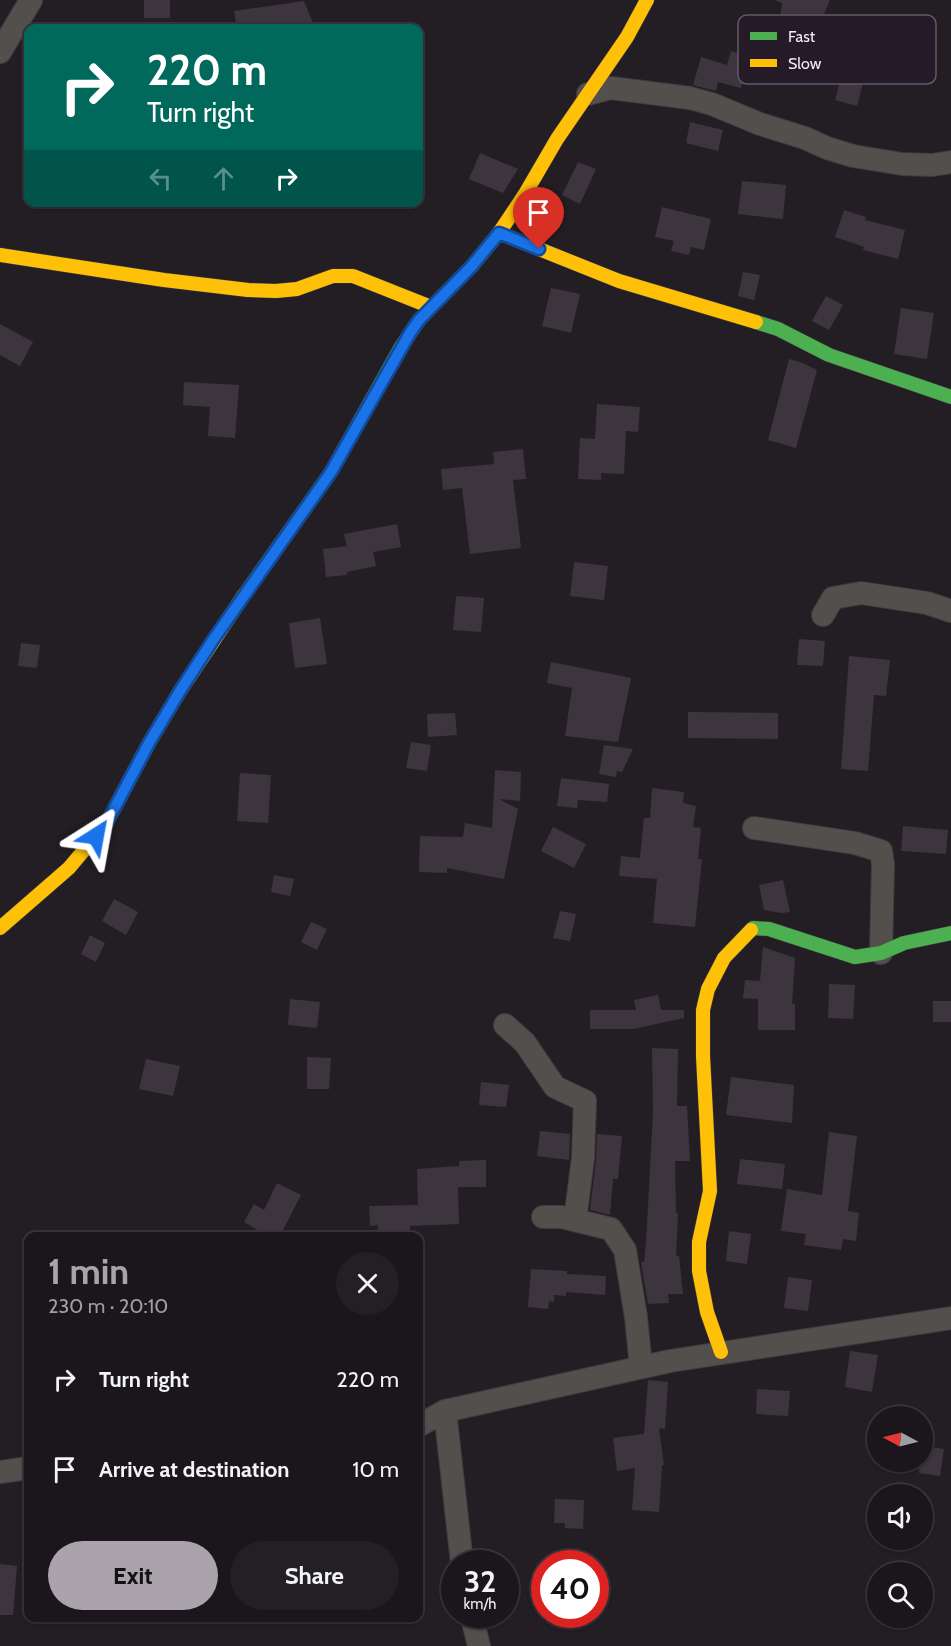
<!DOCTYPE html>
<meta charset="utf-8">
<style>
:root{--surface:#1a161b;--page:#231f24;--text:#f1f3f6;--muted:#9f9fa3;--line:#38353a;--accent:#aaa3ac}
body{margin:0;font-family:Cabin,sans-serif;background:var(--page);color:var(--text);height:100vh;display:flex;flex-direction:column;font-size:22px;white-space:nowrap}
*{box-sizing:border-box;margin:0}
p{font-size:20px;color:var(--muted)}
.icon{flex:none;width:33px;height:33px;fill:none;stroke:currentColor;stroke-width:2;stroke-linecap:round;stroke-linejoin:round}
.map{position:relative;flex:1;overflow:hidden}
.drawer{position:absolute;left:24px;top:1232px;width:399px;height:390px;display:flex;flex-direction:column;background:var(--surface);border-radius:12px;box-shadow:0 2px 4px #0004,0 0 0 2px var(--line)}
.drawer>*{flex:none}
.top-card{position:absolute;left:24px;top:24px;width:399px;height:183px;border-radius:12px;box-shadow:0 2px 4px #0004,0 0 0 2px var(--line);background:#00695c;color:#fff;overflow:hidden}
.needle{width:39px;rotate:277deg}
.fabs{position:absolute;left:867px;top:1406px;display:grid;gap:12px}
.fabs a{display:grid;place-items:center;width:66px;height:66px;border-radius:50%;background:var(--surface);box-shadow:0 2px 4px #0004,0 0 0 2px var(--line);font-size:30px}
.speed{position:absolute;left:441px;top:1550px;display:flex;gap:12px;font-size:30px;font-weight:700;text-align:center}
.speed>*{display:grid;place-content:center;width:78px;height:78px;border-radius:50%;background:var(--surface);box-shadow:0 2px 4px #0004,0 0 0 2px var(--line);line-height:1}
.speed small{font-size:15px;font-weight:400}
.speed .limit{border:9px solid #d22;background:#fff;color:#111}
.pin{position:absolute;display:grid;place-items:center;width:51px;height:51px;color:#fff;margin:-62px -26px;border-radius:50% 50% 50% 0;rotate:-45deg;box-shadow:0 0 6px #0007}
.pin .icon{rotate:45deg}
.me{position:absolute;width:66px;margin:-33px;rotate:34deg;stroke-linejoin:round;filter:drop-shadow(0 0 4px #0008)}
.turn{display:flex;align-items:center;gap:21px;height:126px;padding:0 24px;font-size:27px}
.turn .icon{width:78px;height:78px;stroke-width:2.5}
.turn b{display:block;font-size:42px;line-height:51px}
.lanes{display:flex;align-items:center;height:57px;padding:0 24px;background:#0003;justify-content:center;gap:30px;direction:ltr}
.lanes .off{opacity:.35}
.round{display:grid;place-items:center;flex:none;width:63px;height:63px;border-radius:32px;background:var(--page)}
.head{display:flex;align-items:center;justify-content:space-between;height:102px;padding:0 24px}
h1{font-size:36px;font-weight:700;line-height:45px;color:var(--accent)}
.cta{display:flex;gap:12px;margin-top:auto;padding:12px 24px}
.cta a{flex:1;height:69px;border-radius:36px;background:var(--accent);color:#111;font-size:24px;font-weight:700;line-height:69px;text-align:center}
.cta a+a{background:var(--page);color:var(--text)}
ul{padding:0;list-style:none}
li{display:flex;align-items:center;gap:18px;height:90px;padding:0 24px}
li div{flex:1}
li b{display:block;font-size:22px}
li em{font-style:normal}
.map>svg:first-child{display:block}
.building{fill:#3c353d}
.lines{fill:none;stroke-linecap:round;stroke-linejoin:round}
.street-casing{stroke:#3f3c40;stroke-width:24}
.fast-casing{stroke:#3f3c40;stroke-width:15}
.slow-casing{stroke:#3f3c40;stroke-width:15}
.street{stroke:#524f4d;stroke-width:22}
.fast{stroke:#4caf50;stroke-width:14}
.slow{stroke:#ffc107;stroke-width:14}
.route-casing{stroke:#114b97;stroke-width:15}
.route{stroke:#1a73e8;stroke-width:10}
.key{fill:#251a28;stroke:#635966;stroke-width:1.5}
.key-label{font-size:16px;fill:#f3ebf5}
</style>
<div class="map">
<svg width="951" height="1646" viewBox="0 0 951 1646">
<rect width="100%" height="100%" fill="#231e24"/>
<path class="building" d="M144 0H170V18H144Z
M774 0H830L821 21 809 15 804 52 776 49 782 3Z
M304 1 315 28H286L285 25 262 28H237L234 11Z
M731 51 749 56 741 88 718 82 716 91 693 85 701 57 727 65Z
M841 77 863 83 857 106 835 100Z
M690 122 723 130 718 151 686 143Z
M480 153 518 169 503 193 469 179Z
M578 162 596 169 580 204 562 195Z
M742 181 786 185 783 219 738 214Z
M662 207 711 219 704 250 691 247 689 255 671 251 674 241 655 237Z
M844 210 866 217 865 220 905 230 898 259 863 250 864 247 835 237Z
M743 272 760 275 754 300 738 296Z
M551 288 580 294 571 333 542 326Z
M826 296 843 305 829 330 812 321Z
M901 308 934 313 927 359 894 354Z
M0 324 33 342 20 366 0 355Z
M789 359 803 363 817 370 796 448 768 440Z
M184 382 239 385 235 438 208 436 210 407 183 405Z
M597 404 640 407 638 432 626 431 624 474 601 473V480L578 479 580 438 595 439Z
M523 449 526 479 513 480 521 548 470 554 462 488 443 490 441 469 494 464 493 452Z
M397 524 401 547 373 552 376 566 347 572V575L326 577 323 549 347 546 344 534Z
M574 562 608 566 604 600 570 596Z
M456 596 484 598 481 632 453 630Z
M320 618 327 664 295 668 289 623Z
M799 639 825 641 823 666 797 665Z
M21 643 40 645 37 668 18 666Z
M849 656 890 660 886 696 874 695 868 771 841 769Z
M551 662 631 678 618 742 565 736 572 688 547 683Z
M688 712 778 713V739L688 738Z
M455 713 457 735 428 737 427 714Z
M411 742 431 745 427 771 406 768Z
M604 745 633 749 622 772 617 771 616 777 599 774Z
M495 770 521 772 520 801 499 799 518 809 504 879 447 868V873L419 872 420 836 463 837 465 823 492 828Z
M240 773 271 775 268 823 237 821Z
M561 778 609 784 607 802 578 800 577 808 557 806Z
M652 788 684 792 683 803 696 806 693 827 701 828 698 859H702L695 927 653 923 657 879 619 876 621 856 640 858 644 818H650Z
M903 826 948 830 946 854 901 851Z
M553 827 586 844 574 868 541 851Z
M274 875 294 879 290 896 271 892Z
M783 880 790 912 781 913 764 910 759 885Z
M114 899 138 912 126 935 102 921Z
M560 911 576 914 570 941 553 938Z
M311 922 327 929 317 950 301 942Z
M90 935 105 943 96 962 81 954Z
M763 947 795 958 792 1004H795V1030H758V999L743 998 745 980 760 981Z
M829 984 855 985 853 1019 828 1018Z
M658 995 661 1010H684V1018L633 1029H590V1010H636L634 1000Z
M290 999 320 1002 317 1028 288 1025Z
M933 1001H951V1022H933Z
M652 1048 678 1049 677 1106H687L690 1161H675L676 1213H678L676 1256H679L683 1294H668L669 1303 648 1304 641 1262H644L646 1243 653 1113Z
M307 1057 331 1058 329 1089H307Z
M146 1059 180 1066 173 1096 139 1089Z
M731 1077 794 1085 792 1123 726 1115Z
M481 1082 509 1085 506 1107 479 1105Z
M540 1131 570 1134 569 1160 537 1156Z
M829 1132 857 1136 848 1211 859 1213 856 1241 843 1239 841 1250 804 1245 806 1234 781 1231 787 1189 822 1195Z
M597 1134 622 1136 618 1179H613L610 1215 590 1210 596 1160Z
M740 1159 785 1164 782 1189 737 1184Z
M486 1160V1187H458L459 1224 410 1226V1234L403 1236H378V1225L370 1226 369 1206 418 1205 417 1169 459 1166V1161Z
M277 1183 301 1195 280 1236H268L244 1222 254 1204 264 1210Z
M729 1231 751 1234 747 1264 726 1261Z
M531 1269 567 1271V1274L606 1276 605 1295 566 1292V1296L554 1295V1302L549 1301 548 1309 528 1307Z
M788 1277 812 1280 808 1311 784 1308Z
M850 1351 878 1355 872 1392 845 1387Z
M648 1380 668 1382 665 1429 659 1428 664 1465H662L659 1512 632 1510 635 1468 617 1471 613 1438 644 1434Z
M757 1389 790 1391 788 1416 756 1414Z
M922 1446 944 1449 940 1476 919 1473 920 1461H922Z
M555 1499 584 1500 583 1529 565 1528V1523H554Z
M0 1564 17 1566 13 1615H0Z"/>
<g class="lines">
<defs>
<path id="street" d="M0 52 31 0
M588 94 611 88 690 98 712 104 760 124 805 138 827 148 853 156 902 164 932 165 951 162
M823 615 833 598 861 593 927 603 951 611
M754 828 855 843 881 851 883 864 881 953
M505 1025 525 1043 555 1087 585 1101 583 1158 575 1220
M543 1217H562L611 1229 625 1250 636 1317 641 1367
M445 1411 462 1563
M418 1426 445 1411 670 1361 951 1318
M0 1472 28 1468
M471 1614 479 1646"/>
<path id="fast" d="M756 322 778 329 829 355 951 397
M244 595 331 472 401 347 419 320 472 266
M751 930 753 928 769 929 855 957 881 953 904 943 951 933"/>
<path id="slow" d="M499 233 619 281 756 322
M0 255 164 280 248 290 276 291 297 289 333 276H353L431 307
M472 266 499 233 525 194 557 139 627 37 647 0
M0 928 69 868 106 824 149 743 180 691 244 595
M721 1352 707 1312 699 1271V1242L710 1191 703 1056V1010L708 989 724 958 751 930"/>
</defs>
<use href="#street" class="street-casing"/>
<use href="#fast" class="fast-casing"/>
<use href="#slow" class="slow-casing"/>
<use href="#street" class="street"/>
<use href="#fast" class="fast"/>
<use href="#slow" class="slow"/>
</g>
<g class="lines">
<defs>
<path id="route" d="M96 836 106 824 149 743 180 691 213 640 331 472 410 333 419 320 471 267 499 233 539 249"/>
</defs>
<use href="#route" class="route-casing"/>
<use href="#route" class="route"/>
</g>
<rect x="738" y="15" width="198" height="69" rx="9" class="key"/>
<rect x="750" y="32" width="27" height="8" fill="#4caf50"/>
<rect x="750" y="59" width="27" height="8" fill="#ffc107"/>
<g class="key-label">
<text x="788" y="42">Fast</text>
<text x="788" y="69">Slow</text>
</g>
</svg>
<div class="fabs">
<a><svg class="needle" viewBox="-14 -14 28 28"><path d="M0-13l5 13h-10z" fill="#e53935"/><path d="M0 13l5-13h-10z" fill="#9f9fa3"/></svg></a>
<a><svg class="icon" aria-label="sound" viewBox="0 0 24 24"><path d="M4 9h4l5-4v14l-5-4H4zM17 9q2 3 0 6"/></svg></a>
<a><svg class="icon" aria-label="search" viewBox="0 0 24 24"><circle cx="10" cy="10" r="6"/><path d="M15 15l6 6"/></svg></a>
</div>
<div class="speed"><div>32<small>km/h</small></div><div class="limit">40</div></div>
<div class="pin" style="left:539px;top:249px;background:#d93025"><svg class="icon" aria-label="arrive" viewBox="0 0 24 24"><path d="M6 21V4h12l-3 4 3 4H6"/></svg></div>
<svg class="me" style="left:96px;top:836px" viewBox="-20 -20 40 40"><path d="M0-17L14 15 0 8-14 15z" fill="#1a73e8" stroke="#fff" stroke-width="4"/></svg>
<div class="top-card">
<div class="turn"><svg class="icon" aria-label="right" viewBox="0 0 24 24"><path d="M7 20v-9h11M14 6l5 5-5 5"/></svg><div><b>220 m</b>Turn right</div></div>
<div class="lanes"><svg class="icon off" aria-label="left" viewBox="0 0 24 24"><path d="M17 20v-9H6M10 6l-5 5 5 5"/></svg><svg class="icon off" aria-label="ahead" viewBox="0 0 24 24"><path d="M12 20V5M6 11l6-6 6 6"/></svg><svg class="icon" aria-label="right" viewBox="0 0 24 24"><path d="M7 20v-9h11M14 6l5 5-5 5"/></svg></div>
</div>
<section class="drawer">
<div class="head"><div><h1>1 min</h1><p>230 m · 20:10</p></div><a class="round"><svg class="icon" aria-label="close" viewBox="0 0 24 24"><path d="M6 6l12 12M18 6L6 18"/></svg></a></div>
<ul>
<li><svg class="icon" aria-label="right" viewBox="0 0 24 24"><path d="M7 20v-9h11M14 6l5 5-5 5"/></svg><div><b>Turn right</b></div><em>220 m</em></li>
<li><svg class="icon" aria-label="arrive" viewBox="0 0 24 24"><path d="M6 21V4h12l-3 4 3 4H6"/></svg><div><b>Arrive at destination</b></div><em>10 m</em></li>
</ul>
<div class="cta"><a>Exit</a><a>Share</a></div>
</section>
</div>
